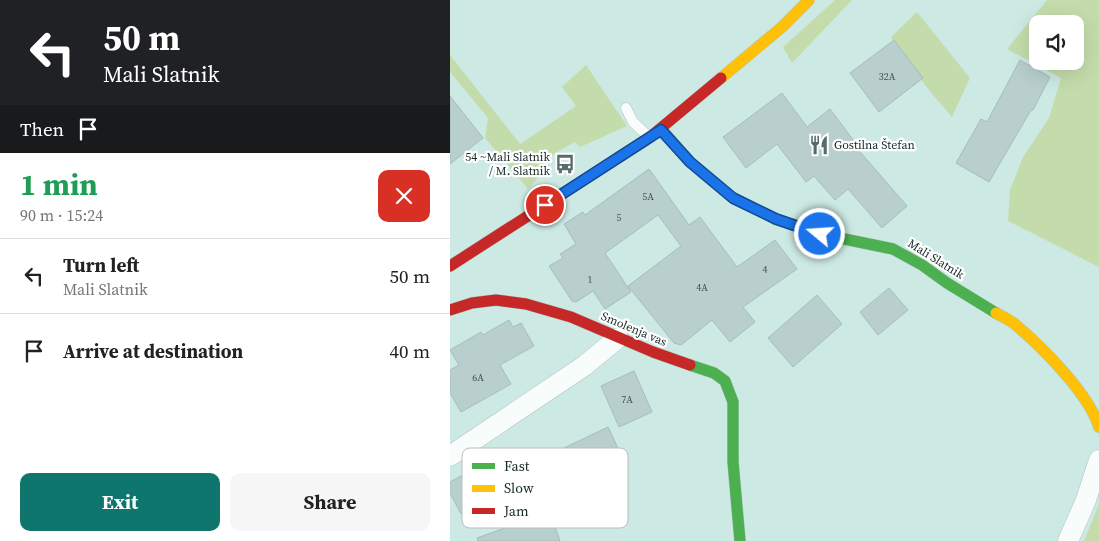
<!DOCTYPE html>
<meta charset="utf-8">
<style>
:root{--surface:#fff;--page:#f6f6f6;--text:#222;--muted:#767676;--line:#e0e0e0;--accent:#0f766e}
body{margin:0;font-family:"Source Serif 4",serif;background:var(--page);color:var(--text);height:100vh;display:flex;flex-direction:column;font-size:19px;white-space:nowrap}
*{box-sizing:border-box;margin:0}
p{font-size:16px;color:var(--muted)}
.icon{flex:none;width:28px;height:28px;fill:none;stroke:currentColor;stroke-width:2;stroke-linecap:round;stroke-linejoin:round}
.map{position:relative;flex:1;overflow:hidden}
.details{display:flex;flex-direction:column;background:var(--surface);width:450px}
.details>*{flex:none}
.top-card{background:#202124;color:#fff;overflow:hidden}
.fabs{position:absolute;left:579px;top:15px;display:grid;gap:10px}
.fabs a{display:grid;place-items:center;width:55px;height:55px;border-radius:10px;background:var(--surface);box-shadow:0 5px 20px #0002;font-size:25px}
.pin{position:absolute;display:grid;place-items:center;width:42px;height:42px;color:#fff;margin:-21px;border:2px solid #fff;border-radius:50%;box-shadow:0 1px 5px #0007}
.me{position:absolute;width:55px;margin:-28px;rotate:288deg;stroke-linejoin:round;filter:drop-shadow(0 0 4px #0008)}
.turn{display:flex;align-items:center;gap:18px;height:105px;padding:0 20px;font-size:22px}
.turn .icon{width:65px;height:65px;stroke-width:2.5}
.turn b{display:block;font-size:35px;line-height:42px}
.then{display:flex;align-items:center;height:48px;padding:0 20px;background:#0003;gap:10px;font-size:19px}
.round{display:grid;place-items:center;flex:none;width:52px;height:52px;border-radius:10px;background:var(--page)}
.head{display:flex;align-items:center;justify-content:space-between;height:85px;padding:0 20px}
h1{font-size:30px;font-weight:700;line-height:38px;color:#1e9e55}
.cta{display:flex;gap:10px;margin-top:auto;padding:10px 20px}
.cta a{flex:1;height:58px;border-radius:10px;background:var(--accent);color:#fff;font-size:20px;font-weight:700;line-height:58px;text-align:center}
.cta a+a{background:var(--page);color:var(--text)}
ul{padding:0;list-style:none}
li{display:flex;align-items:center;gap:15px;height:75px;padding:0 20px;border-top:1px solid var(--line)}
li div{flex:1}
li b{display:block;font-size:19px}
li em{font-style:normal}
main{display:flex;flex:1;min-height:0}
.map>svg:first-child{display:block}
.green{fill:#c4dcab;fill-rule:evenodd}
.building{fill:#b8cfcd;stroke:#a6bdbb}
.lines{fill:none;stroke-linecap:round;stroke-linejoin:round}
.lane-casing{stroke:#afc6c1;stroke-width:11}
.street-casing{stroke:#afc6c1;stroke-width:21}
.fast-casing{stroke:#afc6c1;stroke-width:12}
.slow-casing{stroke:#afc6c1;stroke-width:12}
.jam-casing{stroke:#afc6c1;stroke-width:12}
.lane{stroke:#f8fcfb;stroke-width:10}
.street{stroke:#f8fcfb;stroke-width:20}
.fast{stroke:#4caf50;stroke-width:11}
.slow{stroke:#ffc107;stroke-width:11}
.jam{stroke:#c62828;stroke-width:11}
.route-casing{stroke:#114b97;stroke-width:12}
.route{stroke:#1a73e8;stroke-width:9}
.labels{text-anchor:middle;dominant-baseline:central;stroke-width:4.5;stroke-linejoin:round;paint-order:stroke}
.number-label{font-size:10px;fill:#3f5451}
.poi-label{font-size:12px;fill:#142925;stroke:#fff;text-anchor:start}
.street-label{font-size:12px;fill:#142925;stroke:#fff}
.key{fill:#fff;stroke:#b8bfbe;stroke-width:1}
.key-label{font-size:14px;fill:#142925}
</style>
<main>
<section class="details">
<div class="top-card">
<div class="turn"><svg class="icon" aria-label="left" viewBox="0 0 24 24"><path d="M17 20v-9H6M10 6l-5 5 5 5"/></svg><div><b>50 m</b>Mali Slatnik</div></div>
<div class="then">Then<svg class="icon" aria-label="arrive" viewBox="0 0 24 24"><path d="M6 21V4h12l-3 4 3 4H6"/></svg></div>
</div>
<div class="head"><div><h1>1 min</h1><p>90 m · 15:24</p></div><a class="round" style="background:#d93025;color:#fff"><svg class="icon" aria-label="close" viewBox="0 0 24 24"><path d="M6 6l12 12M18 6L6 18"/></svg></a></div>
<ul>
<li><svg class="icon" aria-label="left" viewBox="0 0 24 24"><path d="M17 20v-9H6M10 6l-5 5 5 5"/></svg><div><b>Turn left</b><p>Mali Slatnik</p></div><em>50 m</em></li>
<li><svg class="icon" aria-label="arrive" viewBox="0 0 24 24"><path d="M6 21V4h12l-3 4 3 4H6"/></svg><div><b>Arrive at destination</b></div><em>40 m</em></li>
</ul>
<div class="cta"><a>Exit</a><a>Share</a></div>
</section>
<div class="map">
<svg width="649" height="541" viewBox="0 0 649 541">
<rect width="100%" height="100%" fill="#cde9e3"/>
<path class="green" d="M385 0H402L342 63 333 47Z
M597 0H649V267L558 221 560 190 573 157 599 118 611 78 557 49ZM588 24H625V61H588Z
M467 12 520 78 502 117 478 89 441 37Z
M0 55 70 144 126 106 112 87 136 65 177 126 130 147 125 142 95 159 94 171 78 189 35 138 38 118 0 72Z
M649 504V541H634Z"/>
<path class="building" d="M444 40 473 78 429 112 400 73Z
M570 60 600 77 583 110H581L539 182 506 163 531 119 537 122Z
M332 93 357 127 380 109 407 145 405 146 457 206 432 228 398 189 385 200 364 176 356 182 327 144 296 168 273 137Z
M0 96 33 138 0 164Z
M199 169 239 225 250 217 287 267 325 240 347 269 293 307 305 322 280 342 262 320 231 345 224 343 178 286 231 246 208 215 155 253 181 292 155 309 143 291 126 302 122 301 99 266 113 258 110 254 126 244 114 224 133 212 135 215Z
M439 288 458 310 428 335 410 312Z
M367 295 392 324 343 367 318 338Z
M59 320 63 327 71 323 84 346 50 365 61 384 11 412 0 393V370L9 365 0 350 31 332 33 335Z
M184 371 202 412 169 427 151 386Z
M158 427 174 461 146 474 152 487 113 505 91 459Z
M40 460 56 490 11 514 0 493V482Z
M100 512 110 541H28L27 538Z"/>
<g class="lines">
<defs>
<path id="lane" d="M176 108 183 122 199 137"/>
<path id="street" d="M0 456 134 366 168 338
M618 541 636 500 649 460"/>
<path id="fast" d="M211 129 240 162 283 198 326 219 370 234 443 249 472 265 497 283 546 313
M240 365 264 373 275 381 283 402V462L290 541"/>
<path id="slow" d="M271 78 332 27 359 0
M546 313C553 317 560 320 566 325 593 348 639 394 649 427"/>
<path id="jam" d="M0 266 199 138 271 78
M0 310 22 303 46 300 76 304 121 317 203 352 240 365"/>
</defs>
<use href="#lane" class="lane-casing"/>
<use href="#street" class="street-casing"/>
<use href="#fast" class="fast-casing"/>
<use href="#slow" class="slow-casing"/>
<use href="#jam" class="jam-casing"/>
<use href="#lane" class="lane"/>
<use href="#street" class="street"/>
<use href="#fast" class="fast"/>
<use href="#slow" class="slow"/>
<use href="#jam" class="jam"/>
</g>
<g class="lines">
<defs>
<path id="route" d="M95 205 211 130 240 162 283 198 326 219 370 234"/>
</defs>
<use href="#route" class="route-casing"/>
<use href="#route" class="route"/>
</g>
<defs>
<symbol id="restaurant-bare" viewBox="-9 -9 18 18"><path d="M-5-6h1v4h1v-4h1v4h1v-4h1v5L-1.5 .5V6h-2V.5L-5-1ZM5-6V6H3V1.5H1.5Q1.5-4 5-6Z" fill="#556c68" stroke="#fff" stroke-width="2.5" paint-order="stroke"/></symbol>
<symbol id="bus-bare" viewBox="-9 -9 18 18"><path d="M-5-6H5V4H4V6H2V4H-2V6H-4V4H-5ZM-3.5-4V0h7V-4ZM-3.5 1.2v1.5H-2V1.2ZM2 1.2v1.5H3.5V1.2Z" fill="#556c68" stroke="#fff" stroke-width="2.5" paint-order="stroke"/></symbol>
</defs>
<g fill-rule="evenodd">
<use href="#restaurant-bare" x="355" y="131" width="28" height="28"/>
<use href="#bus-bare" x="101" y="150" width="28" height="28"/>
</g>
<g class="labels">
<g class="number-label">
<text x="437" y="76">32A</text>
<text x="198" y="196">5A</text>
<text x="169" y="217">5</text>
<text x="315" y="269">4</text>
<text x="140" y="279">1</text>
<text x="252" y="287">4A</text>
<text x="28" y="377">6A</text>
<text x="177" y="399">7A</text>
</g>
<g class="poi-label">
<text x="384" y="145">Gostilna Štefan</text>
<text x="100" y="157" text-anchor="end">54 ~Mali Slatnik<tspan x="100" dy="14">/ M. Slatnik</tspan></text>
</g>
<g class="street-label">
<text transform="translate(486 259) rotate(32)">Mali Slatnik</text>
<text transform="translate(184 329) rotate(23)">Smolenja vas</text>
</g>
</g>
<rect x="12" y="448" width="166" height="80" rx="8" class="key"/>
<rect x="22" y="463" width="23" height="6" fill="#4caf50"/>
<rect x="22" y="485" width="23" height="7" fill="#ffc107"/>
<rect x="22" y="508" width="23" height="6" fill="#c62828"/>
<g class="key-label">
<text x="54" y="471">Fast</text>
<text x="54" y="493">Slow</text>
<text x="54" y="516">Jam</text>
</g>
</svg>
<div class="fabs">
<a><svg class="icon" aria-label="sound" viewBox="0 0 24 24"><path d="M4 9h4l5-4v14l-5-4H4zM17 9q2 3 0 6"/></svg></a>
</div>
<div class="pin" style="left:95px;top:205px;background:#d93025"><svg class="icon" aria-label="arrive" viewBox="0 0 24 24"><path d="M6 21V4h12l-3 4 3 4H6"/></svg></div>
<svg class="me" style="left:370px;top:234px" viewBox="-20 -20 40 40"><circle r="17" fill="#1a73e8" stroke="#fff" stroke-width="3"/><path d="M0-11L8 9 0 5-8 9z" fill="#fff"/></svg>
</div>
</main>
